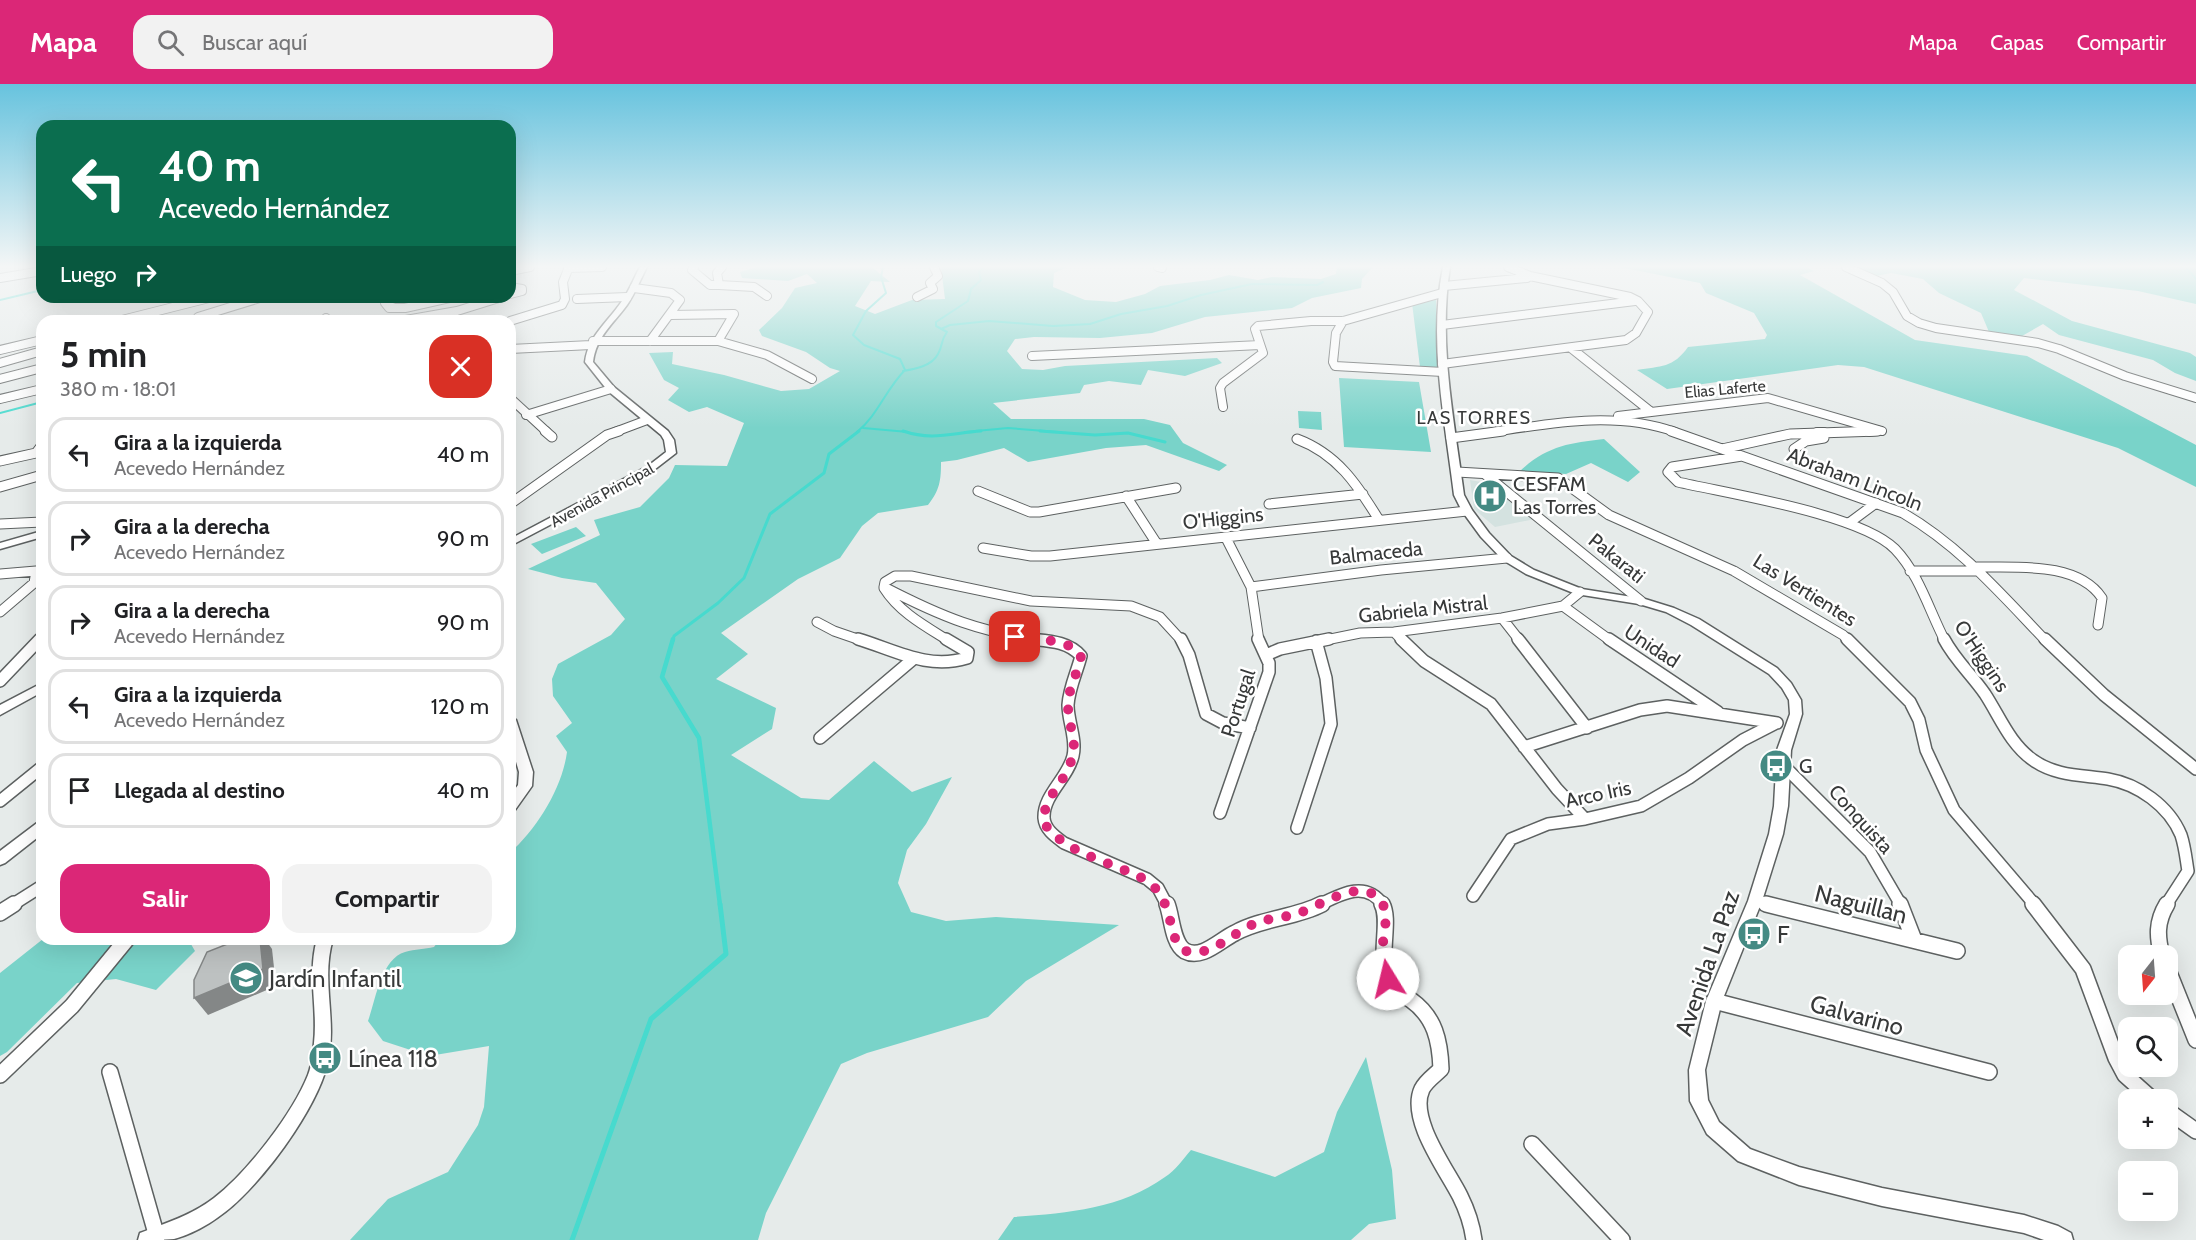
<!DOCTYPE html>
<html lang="es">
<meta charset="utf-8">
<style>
:root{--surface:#fff;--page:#f2f2f2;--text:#202124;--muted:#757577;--line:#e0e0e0;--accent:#db2777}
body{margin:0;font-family:Cabin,sans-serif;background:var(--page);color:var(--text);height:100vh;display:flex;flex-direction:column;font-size:22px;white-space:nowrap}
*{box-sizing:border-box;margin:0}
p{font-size:20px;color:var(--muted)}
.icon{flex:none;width:33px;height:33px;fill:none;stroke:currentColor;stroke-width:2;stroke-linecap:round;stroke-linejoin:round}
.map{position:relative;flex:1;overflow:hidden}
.drawer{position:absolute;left:36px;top:231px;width:480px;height:630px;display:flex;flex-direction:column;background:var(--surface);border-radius:18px;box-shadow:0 6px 24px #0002}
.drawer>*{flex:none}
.banner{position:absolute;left:36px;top:36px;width:480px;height:183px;border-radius:18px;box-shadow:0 6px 24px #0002;background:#0b6e4f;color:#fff;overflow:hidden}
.needle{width:39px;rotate:197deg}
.controls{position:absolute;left:2118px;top:861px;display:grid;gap:12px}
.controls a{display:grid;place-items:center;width:60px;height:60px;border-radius:12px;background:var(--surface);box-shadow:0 6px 24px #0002;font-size:30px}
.pin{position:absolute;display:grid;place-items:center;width:51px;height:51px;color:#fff;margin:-26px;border-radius:12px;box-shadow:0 3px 9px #0006}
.me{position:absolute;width:66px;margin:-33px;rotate:351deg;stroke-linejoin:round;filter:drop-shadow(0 0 4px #0008)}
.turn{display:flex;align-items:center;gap:21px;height:126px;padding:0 24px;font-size:27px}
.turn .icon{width:78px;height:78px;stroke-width:2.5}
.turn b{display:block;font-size:42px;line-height:51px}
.then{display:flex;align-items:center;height:57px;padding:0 24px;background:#0003;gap:12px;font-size:22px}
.round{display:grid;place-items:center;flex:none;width:63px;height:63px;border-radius:18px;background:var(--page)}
.headline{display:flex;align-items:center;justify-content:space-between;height:102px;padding:0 24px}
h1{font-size:36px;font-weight:700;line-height:45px}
.button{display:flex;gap:12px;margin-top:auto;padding:12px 24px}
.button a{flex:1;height:69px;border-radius:18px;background:var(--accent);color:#fff;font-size:24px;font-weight:700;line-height:69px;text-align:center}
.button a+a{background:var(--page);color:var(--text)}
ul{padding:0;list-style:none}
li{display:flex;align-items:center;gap:18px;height:75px;margin:0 12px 9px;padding:0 12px;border:3px solid var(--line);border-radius:18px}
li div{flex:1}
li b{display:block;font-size:22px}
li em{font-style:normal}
header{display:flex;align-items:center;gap:36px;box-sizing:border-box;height:84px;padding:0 30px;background:var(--accent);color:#fff}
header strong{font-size:28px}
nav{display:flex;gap:33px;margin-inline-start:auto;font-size:21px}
.search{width:420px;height:54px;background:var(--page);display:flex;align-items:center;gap:15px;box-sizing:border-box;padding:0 21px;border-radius:18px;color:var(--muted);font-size:22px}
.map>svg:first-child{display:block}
.built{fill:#d4e2e0}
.green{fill:#79d3c9}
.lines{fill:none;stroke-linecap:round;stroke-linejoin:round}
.stream-far3{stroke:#47dace;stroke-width:2}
.stream-far2{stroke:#47dace;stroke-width:3}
.stream-far1{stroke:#47dace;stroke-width:4.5}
.stream{stroke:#47dace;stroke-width:5}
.minor-far3-casing{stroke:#5d6161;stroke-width:10}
.minor-far2-casing{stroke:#5d6161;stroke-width:11}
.minor-far1-casing{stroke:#5d6161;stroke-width:14}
.minor-casing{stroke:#5d6161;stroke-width:18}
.tertiary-casing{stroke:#5d6161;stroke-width:3}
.minor-far3{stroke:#fff;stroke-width:8}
.minor-far2{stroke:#fff;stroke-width:9}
.minor-far1{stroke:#fff;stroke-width:11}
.minor{stroke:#fff;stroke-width:15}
.tertiary{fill:#fff;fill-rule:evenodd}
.shaded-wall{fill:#848787}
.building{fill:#bdc1c1;stroke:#848787;stroke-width:1.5}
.route{stroke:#db2777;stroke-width:10;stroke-dasharray:0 18}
.labels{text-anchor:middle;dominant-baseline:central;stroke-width:5;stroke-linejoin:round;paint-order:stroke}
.far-street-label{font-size:16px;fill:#373939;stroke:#fff}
.far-neighbourhood-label{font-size:18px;letter-spacing:1.5px;fill:#373939;stroke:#fff}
.street-label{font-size:20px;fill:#373939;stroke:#fff}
.poi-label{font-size:20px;fill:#373939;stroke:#fff;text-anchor:start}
.near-street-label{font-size:24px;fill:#373939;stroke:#fff}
.near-poi-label{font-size:24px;fill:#373939;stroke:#fff;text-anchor:start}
</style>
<header>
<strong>Mapa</strong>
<div class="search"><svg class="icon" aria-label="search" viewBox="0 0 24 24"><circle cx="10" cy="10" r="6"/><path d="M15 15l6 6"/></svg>Buscar aquí</div>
<nav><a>Mapa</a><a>Capas</a><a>Compartir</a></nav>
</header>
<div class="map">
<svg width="2196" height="1156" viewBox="0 0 2196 1156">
<rect width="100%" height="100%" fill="#e6ebea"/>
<path class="built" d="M1470 396 1493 400 1535 435 1495 443 1474 425Z"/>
<path class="green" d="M757 183H872L890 198 871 197 855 222 875 230 912 216 945 215 941 183H1068L1054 189 1053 203 1085 216 1116 218 1145 210 1160 202 1210 196 1229 191 1258 196 1272 193 1321 195 1336 190 1337 183H1373L1362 195 1361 204 1312 214 1292 224 1205 233 1152 249 1100 254 1034 253 1015 255 1007 267 1022 285 1043 286 1065 282 1217 274 1222 279 1185 292 1148 286 1141 301 1109 297 1084 301 1080 309 993 319 1011 335H1144L1170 341 1183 359 1227 381 1219 387 1146 361 1106 364 1028 378 1004 364 957 376 941 378C941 396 940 406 928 421L878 429 862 442 840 474 798 495 721 549 748 570 716 595 776 624 772 645 731 671 801 714 829 716 874 677 912 708 952 693 926 740 907 766 898 799 911 828 946 837 996 833 1119 841 1026 897 988 933 867 969 841 980 766 1129 758 1156H350L388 1115 448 1088 478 1041 484 1023 489 962 429 972 383 957 368 937C376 915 381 875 405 868 415 865 425 865 434 863L440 855H510V769C537 744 562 705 567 668L556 652 572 639 553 612 552 595 558 580 611 551 625 535 596 499 562 494 528 485 600 451 594 436 640 423 669 394 675 381 727 382 744 339 707 323 689 328 668 316 679 304 664 296 649 269 673 268 672 280 724 291 781 307 809 305 840 287 830 284 806 268 762 252 759 246 782 224 795 204 817 199 807 190 788 197 742 194 740 188Z
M1619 183H1806L1814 187 1800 191 1915 256 2027 272 2196 361V403L2118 364 1864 283 1838 281 1667 305 1637 286C1661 282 1673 284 1688 263L1765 255 1767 251 1754 229 1706 209 1700 199Z
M1852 183H2196V220L2138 207 2024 194 2014 206 2072 237 2190 269 2196 273V297L2175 289 2153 276 2059 251 2043 240 2022 252 1989 248 1981 229 1939 209 1923 195 1891 189 1876 192Z
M1436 216 1439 285 1420 283 1412 219Z
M1339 294 1419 298 1431 368 1344 363Z
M1298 327 1321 328 1322 346 1299 344Z
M1604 355 1640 388 1628 398 1591 379 1566 390 1520 387C1547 362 1569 359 1604 355Z
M576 443 586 452 542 470 531 460Z
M43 855H188L195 867 156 906 116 895 77 899 7 968 0 972V889Z
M1366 973 1392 1086 1396 1135 1369 1140 1351 1156H998L1014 1133C1067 1129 1121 1125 1165 1093 1175 1087 1183 1075 1191 1066L1275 1093 1324 1068 1337 1028Z"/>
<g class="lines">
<path class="stream-far3" d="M2186 183 2196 195
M0 216 42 206
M438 234 458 232
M941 245 950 241 989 237 1053 242 1090 240 1121 230 1167 222 1201 211 1252 200 1317 201 1323 198
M903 287C915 285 932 282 938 270 943 262 940 257 947 248L936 242V238L968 217 971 205 981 196 979 188 984 183
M0 329 42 318
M863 344 908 348
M857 348C878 331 886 305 905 286L900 275 864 261 853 251 866 227 886 209 881 193 883 183
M965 348 1008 344 1058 348"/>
<path class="stream-far2" d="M903 347C932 357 952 349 981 347
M1040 347 1095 351 1128 349 1165 358
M673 557 674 552 718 519 744 494 770 430 824 389 829 370 859 347"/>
<path class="stream-far1" d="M673 555 662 593 699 654 720 821"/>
<path class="stream" d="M572 1156 651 935 726 870 720 820"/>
<defs>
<path id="minor-far3" d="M694 183 692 186 710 201H719L717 189 722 183
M1158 183 1162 184
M1846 183 1882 199 1893 208 1907 232 1919 239 1936 244 2038 259 2059 265 2125 292 2196 314
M568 184 602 183
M510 187 530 183
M0 194 42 187
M719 201 754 203 767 212
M1444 202 1527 194
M510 203 522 205V207L510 210
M634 204 671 209 680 216 650 257
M399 213 385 219 389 224H405L454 213
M917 213 933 205 930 199 938 192 934 183
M577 215 627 213
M671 231 734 230 718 257 767 271 812 295
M198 233 263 213
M326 234V237
M118 237 213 213
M400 237 457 227 502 213
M510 237 562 221 565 215 563 198 569 183
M1343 237 1336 249 1333 278 1335 282 1443 288
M1442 241 1635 217
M593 257H718
M1571 264 1650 327
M510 265 591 261
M0 266 42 256
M1032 272 1260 261
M0 279 42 267
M1442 280 1626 256 1636 249 1648 228 1638 217 1630 213 1530 192 1508 183
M0 295 42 284
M510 314 547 348
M0 315 42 305
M1223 323 1220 304 1223 299 1263 269 1255 245 1258 242 1311 237H1343L1442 209
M526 331 611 305
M1618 332 1768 314 1882 347
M615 348 647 336
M1493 348C1553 339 1616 327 1675 348
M1817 348H1824
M1869 348 1878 347"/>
<path id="minor-far2" d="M545 347 552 353
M1671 347 1903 429C1960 462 2001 510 2046 557
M1451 354 1503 347
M1297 355C1337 370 1357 400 1379 436
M1722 365 1790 350 1878 347
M1794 365 1806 357 1824 354
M1742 372 1672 383 1668 388 1678 398C1729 410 1860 430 1895 465 1919 490 1929 526 1945 557
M0 377 36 369 42 361
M1457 388 1558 394 1609 431 1734 487 1843 551 1849 557
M1486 391 1641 517
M0 403 42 391
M978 407 1030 428H1039L1176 404
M1126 412 1157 460
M510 420 607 351 619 347
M1269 420 1363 410
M1849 439 1876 419
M0 440 42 438
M1226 454 1251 503 1259 557
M983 464 1031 472H1050L1467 427
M1977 483C2016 484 2077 477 2102 514L2098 541
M1910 487H1981
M0 490 36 487 34 499 0 528
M1251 503 1381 486 1507 474
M884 504C899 528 925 542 949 557
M1563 522 1611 557
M1502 534 1520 557
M817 538 834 547 863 557
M1394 548 1403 557
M38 557 42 553
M1047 557C981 549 942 533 884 503L885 498 895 492H911L1031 517 1131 522 1160 533 1182 557
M1321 557 1360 549 1394 548 1502 534 1563 522 1580 508"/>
<path id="minor-far1" d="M858 555C895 566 927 586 967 574L968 568 946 555
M1030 555C1048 557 1068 557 1081 572 1077 588 1069 604 1068 621 1068 638 1077 655 1073 672 1068 694 1043 711 1044 734 1045 746 1056 753 1064 759L1147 795 1158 804 1167 821
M1181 555 1189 571 1206 630 1223 639 1250 644
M1401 555 1424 577 1491 620 1557 705 1585 735
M1518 555 1587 644
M1609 555 1718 628
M1847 555 1910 618 1919 636 1926 666 1954 726 2035 821
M1944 555C1955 576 1972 591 1985 610 2000 633 2010 660 2033 676 2055 692 2082 691 2108 695 2138 700 2169 722 2181 751 2185 763 2186 775 2188 787L2166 821
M2045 555 2104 611 2196 685
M1266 571 1280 565 1329 555
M0 597 40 555
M820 654 912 576
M1524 663 1640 626 1667 622 1777 639
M1782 680 1870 768 1901 821
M0 717 42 683
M1220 729 1269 588V579L1258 555
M1297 744 1331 640 1326 594 1316 557
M1473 812 1511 755 1548 740 1585 735 1641 722 1689 694 1743 656 1776 639
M1755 817 1773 821
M12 821 42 802
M1319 821C1341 810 1366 796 1383 821"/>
<path id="minor" d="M1167 820C1172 832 1172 859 1185 867 1202 876 1220 856 1235 849 1262 834 1295 834 1322 820
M1382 820C1391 837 1378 870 1388 893 1392 904 1402 909 1411 916 1435 933 1440 957 1441 985 1435 991 1426 997 1422 1005 1408 1035 1447 1086 1460 1112 1467 1126 1472 1141 1474 1156
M1766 820 1957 867
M1900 820 1914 856
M2033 820 2083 885 2116 974 2125 991 2153 1016
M0 829 14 820
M2162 872C2157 853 2156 838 2167 820
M2168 886 2196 956
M1714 917 1989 988
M110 988 157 1153
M0 991 72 922 127 855
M2168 1027 2196 1047
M1532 1060 1622 1156"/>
<path id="tertiary" d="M640 183H647C640 196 635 210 627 221 613 240 596 253 593 278L614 303 668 347 674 356 676 369 654 386 510 462V455L648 382 666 368 664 356 661 351 608 307 585 278C588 252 608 238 622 217 629 207 634 194 640 183Z
M1443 183H1450C1438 259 1454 335 1464 411L1472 426 1489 449 1511 472 1534 486 1582 505 1645 515 1674 524 1699 535 1777 584 1791 599 1801 616 1802 630 1791 666 1788 722 1783 750 1762 817 1722 917 1705 986 1708 1016 1719 1038 1750 1065 1799 1083 1882 1104 2024 1131 2058 1142 2071 1149 2073 1156H2044L2024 1149 1882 1122 1799 1101 1738 1077 1707 1050 1690 1017 1689 986 1706 917 1748 817 1769 750 1774 722 1777 666 1790 630 1789 616 1782 604 1769 590 1691 541 1666 528 1639 520 1576 510 1526 490 1503 476 1481 453 1462 427 1454 411C1445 337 1428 257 1443 183Z
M42 447V453L0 465V459Z
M42 599V608L0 631V621Z
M510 632 516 636 533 688 532 702 515 726 510 727V712L518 701 519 688 510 657Z
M42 738V750L5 779 0 781V767L37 739Z
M317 855H333C321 894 336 933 329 973 321 1018 273 1083 240 1115 223 1132 197 1149 174 1155 163 1156 149 1156 138 1156L140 1149C166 1139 192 1131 214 1114 247 1089 293 1029 308 991 312 981 313 970 314 959 318 924 307 890 317 855Z"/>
</defs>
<use href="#minor-far3" class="minor-far3-casing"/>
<use href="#minor-far2" class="minor-far2-casing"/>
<use href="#minor-far1" class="minor-far1-casing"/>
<use href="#minor" class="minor-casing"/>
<use href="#tertiary" class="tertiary-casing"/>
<use href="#minor-far3" class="minor-far3"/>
<use href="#minor-far2" class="minor-far2"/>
<use href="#minor-far1" class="minor-far1"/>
<use href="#minor" class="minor"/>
<use href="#tertiary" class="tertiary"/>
</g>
<path class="shaded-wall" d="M260 855H265L272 865 276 902 208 931 194 914Z"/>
<path class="building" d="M240 855H260L263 885 194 914V896L207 868Z"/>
<linearGradient id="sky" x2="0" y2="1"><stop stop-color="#67c3de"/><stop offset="0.53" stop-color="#f4f6f6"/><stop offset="1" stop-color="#f4f6f6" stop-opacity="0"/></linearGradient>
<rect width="2196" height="344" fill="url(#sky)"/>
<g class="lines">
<path class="route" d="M1015 553C1034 556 1071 554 1081 572 1078 589 1068 605 1068 621 1068 647 1081 656 1068 685 1060 703 1042 717 1044 739 1064 769 1111 778 1142 794 1178 813 1165 859 1186 867 1209 875 1235 847 1256 839 1268 834 1283 834 1296 830 1318 824 1364 789 1382 819 1389 830 1384 847 1383 859 1383 872 1385 883 1388 895"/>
</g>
<defs>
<symbol id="hospital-disc" viewBox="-11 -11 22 22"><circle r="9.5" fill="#448a83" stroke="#fff"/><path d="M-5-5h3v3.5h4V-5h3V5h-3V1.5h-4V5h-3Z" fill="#fff"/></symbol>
<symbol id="bus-disc" viewBox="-11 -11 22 22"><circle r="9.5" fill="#448a83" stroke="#fff"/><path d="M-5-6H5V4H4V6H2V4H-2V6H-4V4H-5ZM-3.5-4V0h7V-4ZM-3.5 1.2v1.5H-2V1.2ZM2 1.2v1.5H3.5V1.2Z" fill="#fff"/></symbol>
<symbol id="school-disc" viewBox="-11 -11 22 22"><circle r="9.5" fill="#448a83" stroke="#fff"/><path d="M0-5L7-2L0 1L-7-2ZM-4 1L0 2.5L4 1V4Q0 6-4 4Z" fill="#fff"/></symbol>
</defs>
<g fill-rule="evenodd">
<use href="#hospital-disc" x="1471" y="393" width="38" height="38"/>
<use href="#bus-disc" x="1757" y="663" width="38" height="38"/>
<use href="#bus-disc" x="1735" y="831" width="38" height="38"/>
<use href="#school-disc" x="227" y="875" width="38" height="38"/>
<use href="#bus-disc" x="306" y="955" width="38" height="38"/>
</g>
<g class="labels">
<g class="far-street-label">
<text transform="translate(1725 305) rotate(-5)">Elias Laferte</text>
<text transform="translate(602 411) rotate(-29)">Avenida Principal</text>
</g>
<g class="far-neighbourhood-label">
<text x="1474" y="334">LAS TORRES</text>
</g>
<g class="street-label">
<text transform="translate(1855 395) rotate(21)">Abraham Lincoln</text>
<text transform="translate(1223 434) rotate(-6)">O'Higgins</text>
<text transform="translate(1376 469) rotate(-6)">Balmaceda</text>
<text transform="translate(1617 474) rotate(39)">Pakarati</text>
<text transform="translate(1805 506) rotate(32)">Las Vertientes</text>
<text transform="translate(1423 525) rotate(-6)">Gabriela Mistral</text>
<text transform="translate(1652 562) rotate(33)">Unidad</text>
<text transform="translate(1982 572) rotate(56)">O'Higgins</text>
<text transform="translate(1238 619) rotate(-72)">Portugal</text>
<text transform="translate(1598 710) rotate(-12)">Arco Iris</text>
<text transform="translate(1861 735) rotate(48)">Conquista</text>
</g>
<g class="poi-label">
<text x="1513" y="400">CESFAM<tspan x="1513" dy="23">Las Torres</tspan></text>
<text x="1799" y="682">G</text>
</g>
<g class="near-street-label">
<text transform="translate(1861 820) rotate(14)">Naguillan</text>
<text transform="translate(1707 879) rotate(-71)">Avenida La Paz</text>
<text transform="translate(1857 931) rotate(15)">Galvarino</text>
</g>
<g class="near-poi-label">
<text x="1777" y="850">F</text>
<text x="269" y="894">Jardín Infantil</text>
<text x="348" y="974">Línea 118</text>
</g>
</g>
</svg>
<div class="controls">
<a><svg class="needle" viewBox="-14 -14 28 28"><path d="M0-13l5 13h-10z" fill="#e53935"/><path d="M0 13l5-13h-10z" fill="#757577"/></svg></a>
<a><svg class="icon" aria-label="search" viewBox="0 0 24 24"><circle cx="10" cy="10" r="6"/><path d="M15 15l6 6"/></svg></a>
<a>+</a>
<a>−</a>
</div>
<div class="pin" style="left:1015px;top:553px;background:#d93025"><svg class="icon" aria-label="arrive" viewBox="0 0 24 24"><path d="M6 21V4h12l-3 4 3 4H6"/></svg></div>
<svg class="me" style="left:1388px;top:895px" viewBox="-20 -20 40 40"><circle r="19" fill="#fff"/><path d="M0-13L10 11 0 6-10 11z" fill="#db2777"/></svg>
<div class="banner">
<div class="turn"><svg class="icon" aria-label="left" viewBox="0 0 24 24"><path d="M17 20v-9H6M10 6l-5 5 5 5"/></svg><div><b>40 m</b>Acevedo Hernández</div></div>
<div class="then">Luego<svg class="icon" aria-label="right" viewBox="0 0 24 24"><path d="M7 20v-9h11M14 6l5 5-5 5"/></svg></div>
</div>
<section class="drawer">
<div class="headline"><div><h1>5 min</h1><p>380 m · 18:01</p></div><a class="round" style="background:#d93025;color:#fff"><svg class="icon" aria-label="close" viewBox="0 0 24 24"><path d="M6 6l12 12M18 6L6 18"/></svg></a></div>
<ul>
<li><svg class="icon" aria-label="left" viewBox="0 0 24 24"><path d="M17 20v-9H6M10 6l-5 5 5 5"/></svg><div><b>Gira a la izquierda</b><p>Acevedo Hernández</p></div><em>40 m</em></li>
<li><svg class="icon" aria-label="right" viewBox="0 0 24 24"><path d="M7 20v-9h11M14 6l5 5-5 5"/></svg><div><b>Gira a la derecha</b><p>Acevedo Hernández</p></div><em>90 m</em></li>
<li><svg class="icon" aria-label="right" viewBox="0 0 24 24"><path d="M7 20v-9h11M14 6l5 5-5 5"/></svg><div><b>Gira a la derecha</b><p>Acevedo Hernández</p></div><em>90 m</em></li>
<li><svg class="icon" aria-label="left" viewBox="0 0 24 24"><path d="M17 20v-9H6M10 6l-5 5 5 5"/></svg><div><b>Gira a la izquierda</b><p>Acevedo Hernández</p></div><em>120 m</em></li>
<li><svg class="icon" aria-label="arrive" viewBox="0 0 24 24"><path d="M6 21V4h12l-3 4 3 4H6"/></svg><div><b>Llegada al destino</b></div><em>40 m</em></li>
</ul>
<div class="button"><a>Salir</a><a>Compartir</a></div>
</section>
</div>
